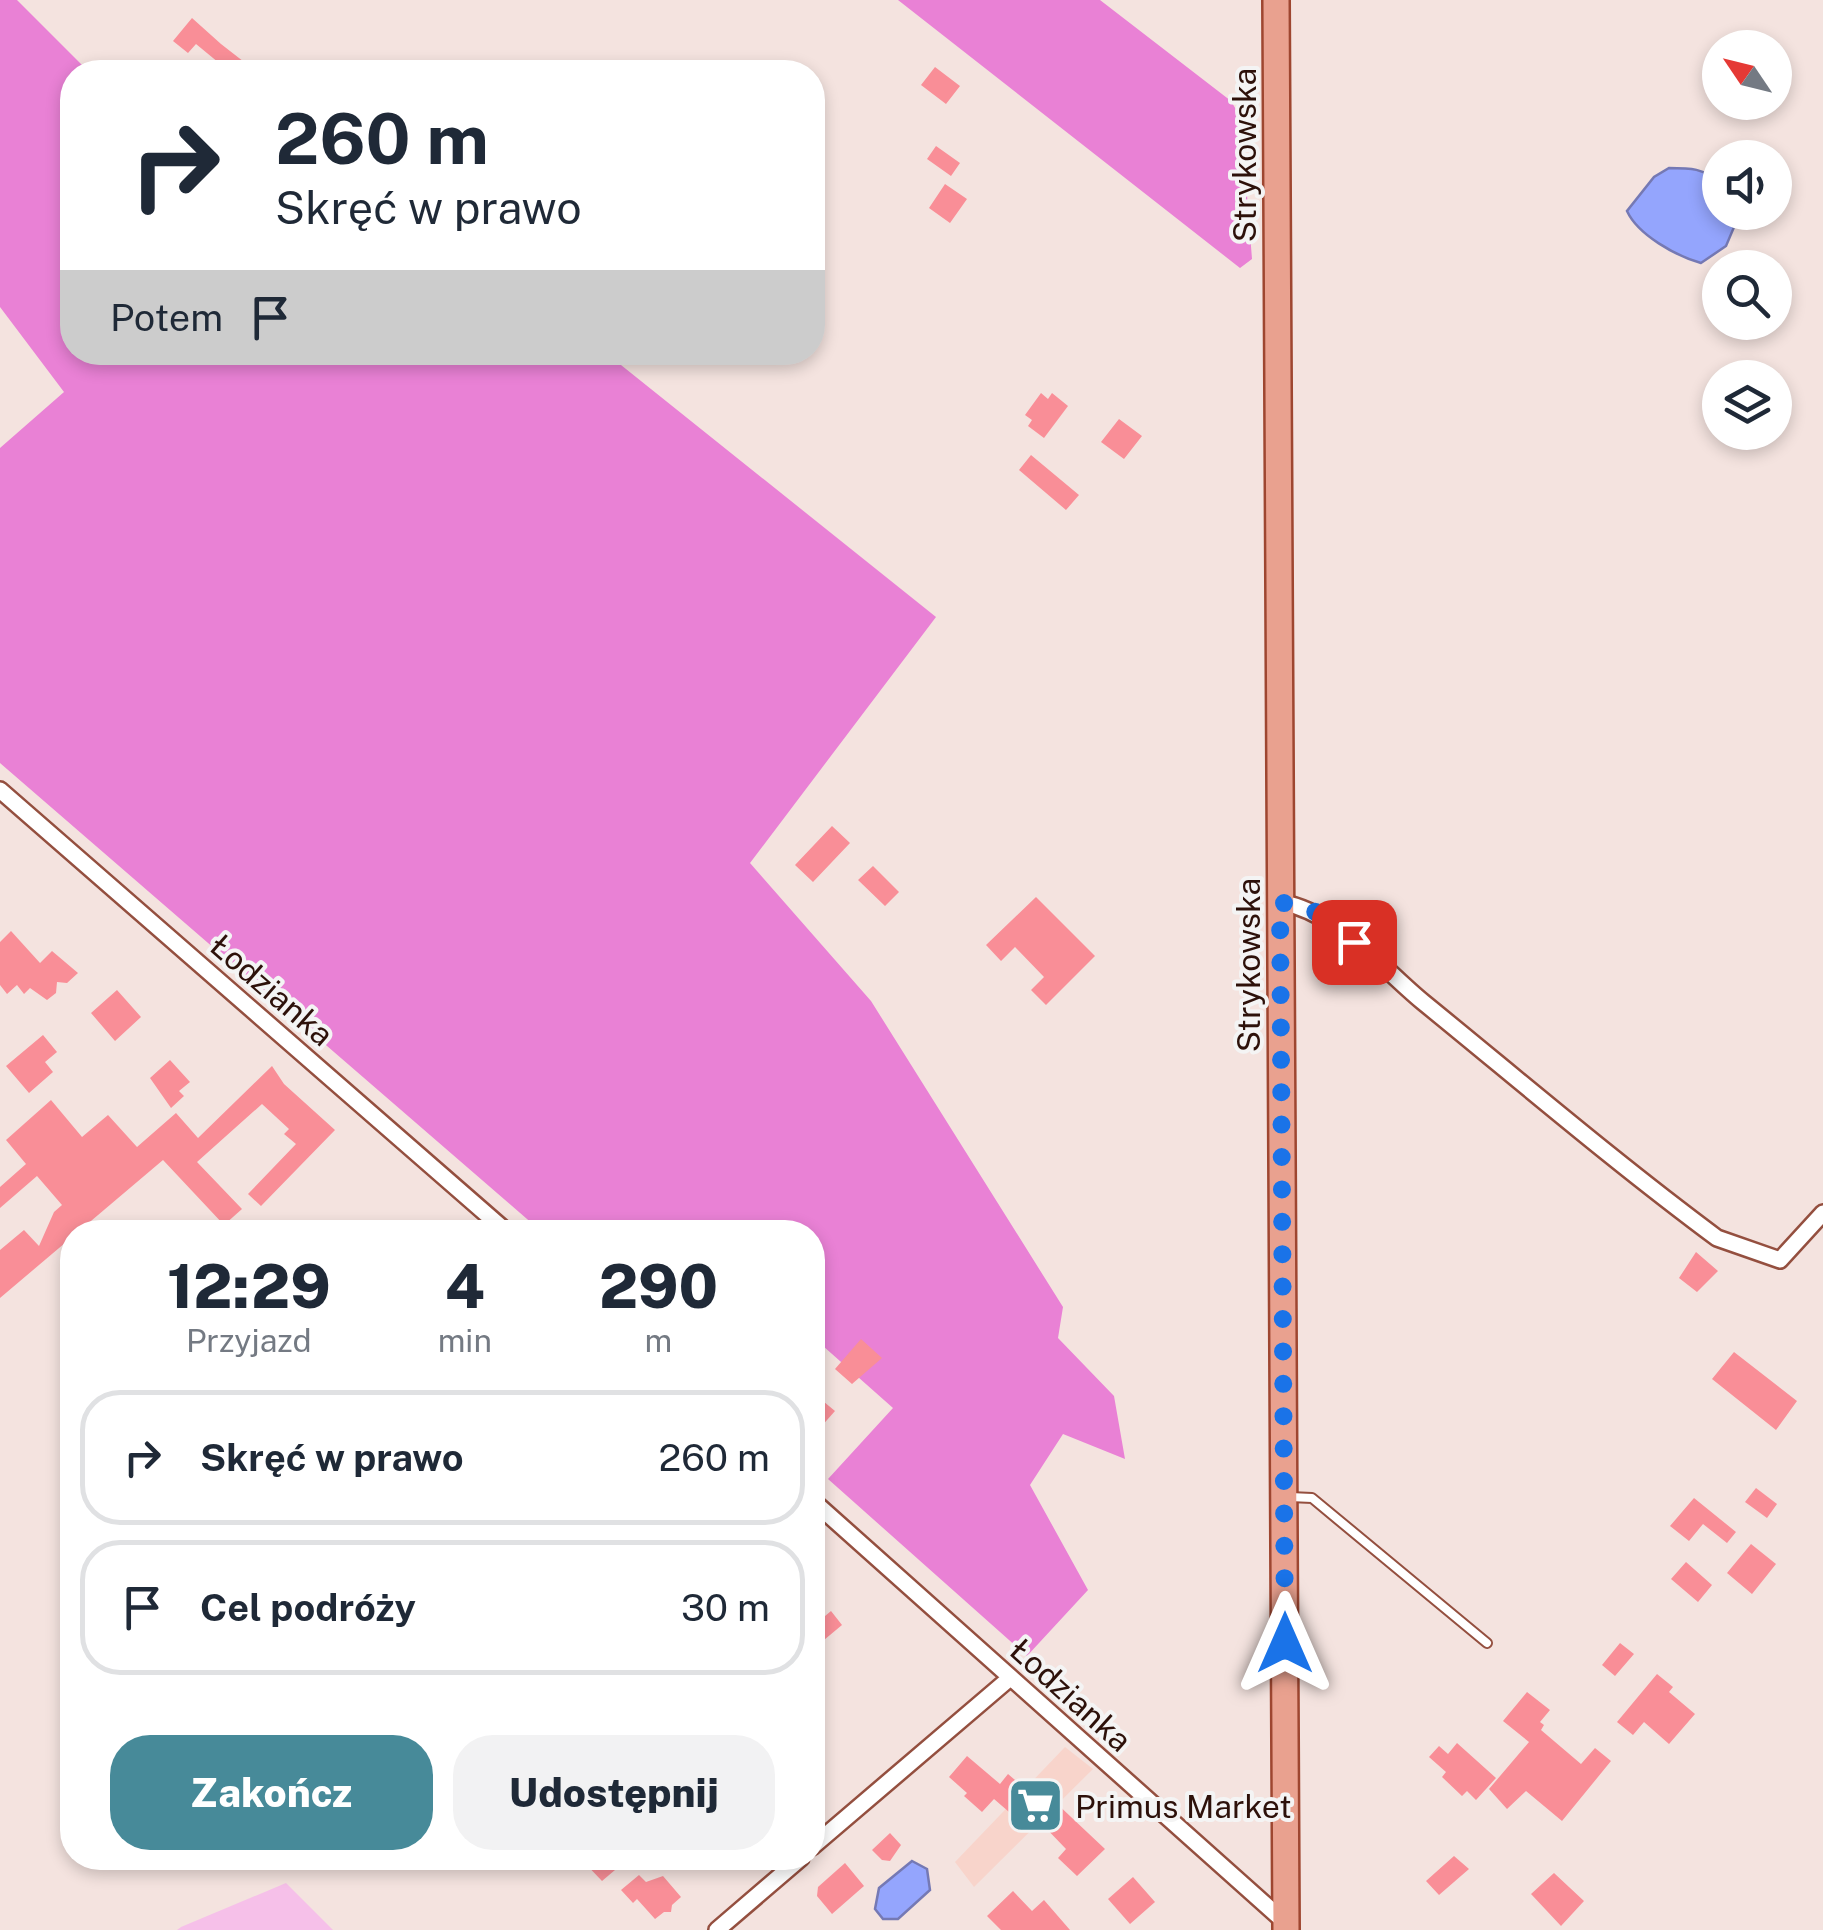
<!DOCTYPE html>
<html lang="pl">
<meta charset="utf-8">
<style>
:root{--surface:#fff;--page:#f2f2f3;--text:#1f2937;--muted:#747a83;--line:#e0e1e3;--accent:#478a99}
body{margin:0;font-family:"Public Sans",sans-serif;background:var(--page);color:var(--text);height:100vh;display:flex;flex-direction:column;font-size:38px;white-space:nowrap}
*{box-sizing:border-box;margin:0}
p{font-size:32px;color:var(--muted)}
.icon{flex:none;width:55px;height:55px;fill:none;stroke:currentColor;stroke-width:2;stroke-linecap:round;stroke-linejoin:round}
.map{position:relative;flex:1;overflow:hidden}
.side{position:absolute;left:60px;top:1220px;width:765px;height:650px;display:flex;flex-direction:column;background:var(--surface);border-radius:40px;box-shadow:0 5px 15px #0003}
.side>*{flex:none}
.hud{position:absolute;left:60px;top:60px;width:765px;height:305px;border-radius:40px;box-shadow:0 5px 15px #0003;background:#fff;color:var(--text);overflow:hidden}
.needle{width:65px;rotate:305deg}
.fabs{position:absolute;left:1702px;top:30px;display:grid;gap:20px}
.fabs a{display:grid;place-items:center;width:90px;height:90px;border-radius:50%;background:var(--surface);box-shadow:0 5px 15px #0003;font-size:50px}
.pin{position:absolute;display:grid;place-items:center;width:85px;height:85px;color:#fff;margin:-42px;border-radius:20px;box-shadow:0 5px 15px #0006}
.me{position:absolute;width:110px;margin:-55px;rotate:0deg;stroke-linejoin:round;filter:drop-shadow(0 0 8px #0008)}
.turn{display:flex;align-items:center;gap:35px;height:210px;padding:0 50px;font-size:45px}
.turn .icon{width:130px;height:130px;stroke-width:2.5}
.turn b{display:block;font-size:70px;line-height:85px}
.then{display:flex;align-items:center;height:95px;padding:0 50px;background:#0003;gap:20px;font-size:38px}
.eta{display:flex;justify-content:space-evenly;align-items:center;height:170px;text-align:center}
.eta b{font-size:60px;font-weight:800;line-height:70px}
.cta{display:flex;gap:20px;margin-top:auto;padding:20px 50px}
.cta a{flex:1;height:115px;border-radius:40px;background:var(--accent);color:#fff;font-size:40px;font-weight:800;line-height:115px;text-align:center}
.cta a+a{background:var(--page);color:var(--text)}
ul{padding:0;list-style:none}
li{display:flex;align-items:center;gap:30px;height:135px;margin:0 20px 15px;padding:0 30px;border:5px solid var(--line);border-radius:40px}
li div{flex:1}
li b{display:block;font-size:38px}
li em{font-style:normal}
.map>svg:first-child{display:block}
.built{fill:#f8d4cb}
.green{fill:#f6c0e9}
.forest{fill:#e981d5}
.water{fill:#94a5fd;stroke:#7579b4;stroke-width:2.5}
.building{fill:#f98e97}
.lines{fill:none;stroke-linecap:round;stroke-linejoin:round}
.service-casing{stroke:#944f3f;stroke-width:12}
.minor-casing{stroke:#944f3f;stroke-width:20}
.primary-casing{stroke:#9e4630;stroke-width:30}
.service{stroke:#fff;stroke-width:8}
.minor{stroke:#fff;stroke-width:15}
.primary{stroke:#e9a18f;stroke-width:25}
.route{stroke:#1a73e8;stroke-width:18;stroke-dasharray:0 32.4}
.labels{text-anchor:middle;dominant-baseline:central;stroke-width:8;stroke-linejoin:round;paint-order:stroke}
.street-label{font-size:32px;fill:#2d110a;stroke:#f4f4f4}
.poi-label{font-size:32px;fill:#2d110a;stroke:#f4f4f4;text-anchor:start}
</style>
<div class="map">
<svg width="1823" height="1930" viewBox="0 0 1823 1930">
<rect width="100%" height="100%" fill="#f4e3df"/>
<path class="built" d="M1065 1747 1093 1769 974 1887 955 1862Z"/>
<path class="green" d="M286 1883 333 1930H177L181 1927Z"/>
<path class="forest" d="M0 0H17L89 72H72V352L606 353 936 617 750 863 871 1001 1063 1307 1058 1338 1114 1396 1125 1459 1063 1434 1030 1485 1088 1590 1027 1656 828 1479 893 1408 823 1346 813 1345 812 1232H542L0 763V448L64 392 0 307Z
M898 0H1100L1231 101 1241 118 1252 259 1240 268Z"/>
<path class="water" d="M1669 168C1690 168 1704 168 1720 183V212L1740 213 1726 246 1701 263C1676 256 1638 235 1627 211L1654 177Z
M912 1861 927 1869 930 1890 898 1919H883L875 1909 879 1888Z"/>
<path class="building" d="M192 18 221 44 257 72H230L196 44 188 53 173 41Z
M935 67 960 86 946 104 921 85Z
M936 146 960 163 951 176 927 159Z
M945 184 967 199 950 223 929 208Z
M1041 393 1048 399 1052 393 1068 406 1044 438 1028 426 1032 420 1025 415Z
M1119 419 1142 436 1124 459 1101 442Z
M1031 455 1079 495 1066 510 1019 470Z
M832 826 850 843 813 882 795 865Z
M873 866 899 892 885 906 858 880Z
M1036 897 1095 956 1046 1005 1031 990 1044 977 1015 947 1001 961 986 945Z
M11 931 40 963 52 951 78 973 67 983 57 982 56 993 47 1000 30 988 24 994 17 985 7 994 0 985V942Z
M117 990 141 1017 115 1041 91 1013Z
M43 1035 57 1052 45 1062 53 1072 29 1093 6 1066Z
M170 1060 190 1082 179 1091 184 1096 171 1108 150 1078Z
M272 1066 284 1084 335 1130 261 1206 248 1194 296 1144 284 1134 289 1129 262 1104 197 1162 242 1209 224 1225 163 1160 0 1298V1250L24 1230 39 1246 54 1212 62 1205 37 1176 0 1208V1187L26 1164 6 1140 51 1100 82 1137 108 1115 137 1147 176 1113 198 1138Z
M1696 1252 1718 1271 1697 1292 1679 1278Z
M861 1339 882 1358 852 1384 835 1369Z
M1734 1352 1797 1401 1776 1430 1712 1379Z
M812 1392 835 1411 812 1437Z
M1756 1488 1777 1504 1767 1518 1745 1502Z
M1694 1498 1736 1532 1727 1543 1703 1524 1689 1541 1670 1526Z
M1751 1544 1776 1564 1752 1594 1727 1573Z
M1686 1562 1712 1585 1698 1602 1671 1579Z
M831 1611 842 1625 812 1650V1627Z
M1620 1643 1634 1654 1615 1676 1602 1665Z
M1657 1674 1673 1687 1669 1692 1695 1714 1669 1744 1644 1722 1633 1735 1617 1722Z
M1527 1692 1550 1710 1540 1722 1544 1725 1541 1730 1581 1764 1595 1748 1611 1761 1562 1821 1526 1791 1507 1809 1489 1789 1529 1742 1503 1721Z
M1457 1743 1496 1778 1476 1800 1467 1791 1462 1796 1442 1777 1446 1772 1429 1757 1439 1746 1448 1754Z
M967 1756 1000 1784 1008 1774 1029 1792 1036 1784 1105 1849 1077 1876 1058 1858 1066 1849 1041 1823 1032 1832 994 1799 982 1812 964 1796 967 1793 949 1777Z
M890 1833 901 1845 890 1861 882 1860 872 1850Z
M1454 1856 1469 1869 1439 1895 1426 1881Z
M580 1858H604L615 1870 602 1881Z
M845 1863 864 1886 832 1914 817 1896 818 1887Z
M1554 1873 1584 1901 1561 1926 1531 1894Z
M639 1875 646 1882 663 1876 681 1897 672 1905 671 1912H664L655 1919 637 1899 633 1903 621 1890Z
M1133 1877 1155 1902 1130 1924 1108 1899Z
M1013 1891 1032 1911 1044 1900 1070 1930H1001L987 1916Z"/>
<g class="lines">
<defs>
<path id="service" d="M1290 1497 1312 1498 1487 1643"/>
<path id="minor" d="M0 790 507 1232
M1280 902C1339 913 1378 965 1423 1002 1520 1081 1616 1163 1717 1238L1780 1260 1823 1213
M812 1500 1287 1924
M812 1847 1010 1678
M717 1930 801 1858"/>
<path id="primary" d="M1276 0 1286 1930"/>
</defs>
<use href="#service" class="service-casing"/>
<use href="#minor" class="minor-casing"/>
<use href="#primary" class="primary-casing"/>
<use href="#service" class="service"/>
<use href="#minor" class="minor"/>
<use href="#primary" class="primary"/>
</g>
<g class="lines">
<path class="route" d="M1285 1643 1280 902 1316 912 1354 942"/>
</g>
<defs>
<symbol id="supermarket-square" viewBox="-11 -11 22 22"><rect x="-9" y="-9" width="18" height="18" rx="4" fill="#478a99" stroke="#f4f4f4"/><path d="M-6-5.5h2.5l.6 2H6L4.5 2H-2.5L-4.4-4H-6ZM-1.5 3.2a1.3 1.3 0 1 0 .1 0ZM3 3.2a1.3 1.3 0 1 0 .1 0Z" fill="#fff"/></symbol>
</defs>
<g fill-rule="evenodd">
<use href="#supermarket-square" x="1004" y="1774" width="63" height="63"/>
</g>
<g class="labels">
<g class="street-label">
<text transform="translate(1244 155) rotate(-90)">Strykowska</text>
<text transform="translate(1248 965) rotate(-90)">Strykowska</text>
<text transform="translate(272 990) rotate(41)">Łodzianka</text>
<text transform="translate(1071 1695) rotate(42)">Łodzianka</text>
</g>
<g class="poi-label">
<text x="1075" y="1806">Primus Market</text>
</g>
</g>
</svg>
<div class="fabs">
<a><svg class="needle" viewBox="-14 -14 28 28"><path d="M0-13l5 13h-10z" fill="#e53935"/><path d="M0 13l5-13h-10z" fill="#747a83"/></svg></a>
<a><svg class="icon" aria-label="sound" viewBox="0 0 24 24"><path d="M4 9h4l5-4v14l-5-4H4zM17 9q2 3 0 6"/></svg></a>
<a><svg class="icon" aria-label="search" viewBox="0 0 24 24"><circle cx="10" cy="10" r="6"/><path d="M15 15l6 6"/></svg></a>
<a><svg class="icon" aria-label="layers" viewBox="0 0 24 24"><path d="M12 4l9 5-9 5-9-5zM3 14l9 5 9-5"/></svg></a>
</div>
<div class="pin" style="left:1354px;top:942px;background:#d93025"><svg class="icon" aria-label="arrive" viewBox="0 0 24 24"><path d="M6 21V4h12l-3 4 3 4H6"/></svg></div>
<svg class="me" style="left:1285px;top:1643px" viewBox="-20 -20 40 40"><path d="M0-17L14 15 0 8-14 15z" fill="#1a73e8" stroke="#fff" stroke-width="4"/></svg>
<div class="hud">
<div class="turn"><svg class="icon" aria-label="right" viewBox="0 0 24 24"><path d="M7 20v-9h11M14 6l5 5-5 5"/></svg><div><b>260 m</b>Skręć w prawo</div></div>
<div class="then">Potem<svg class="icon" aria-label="arrive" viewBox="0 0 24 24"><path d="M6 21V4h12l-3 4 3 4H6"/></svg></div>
</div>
<section class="side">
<div class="eta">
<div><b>12:29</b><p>Przyjazd</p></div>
<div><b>4</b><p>min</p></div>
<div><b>290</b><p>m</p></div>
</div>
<ul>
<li><svg class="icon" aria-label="right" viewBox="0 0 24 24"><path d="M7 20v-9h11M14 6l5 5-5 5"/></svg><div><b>Skręć w prawo</b></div><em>260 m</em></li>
<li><svg class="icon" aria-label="arrive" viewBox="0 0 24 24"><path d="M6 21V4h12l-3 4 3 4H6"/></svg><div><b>Cel podróży</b></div><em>30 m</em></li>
</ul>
<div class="cta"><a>Zakończ</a><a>Udostępnij</a></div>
</section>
</div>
